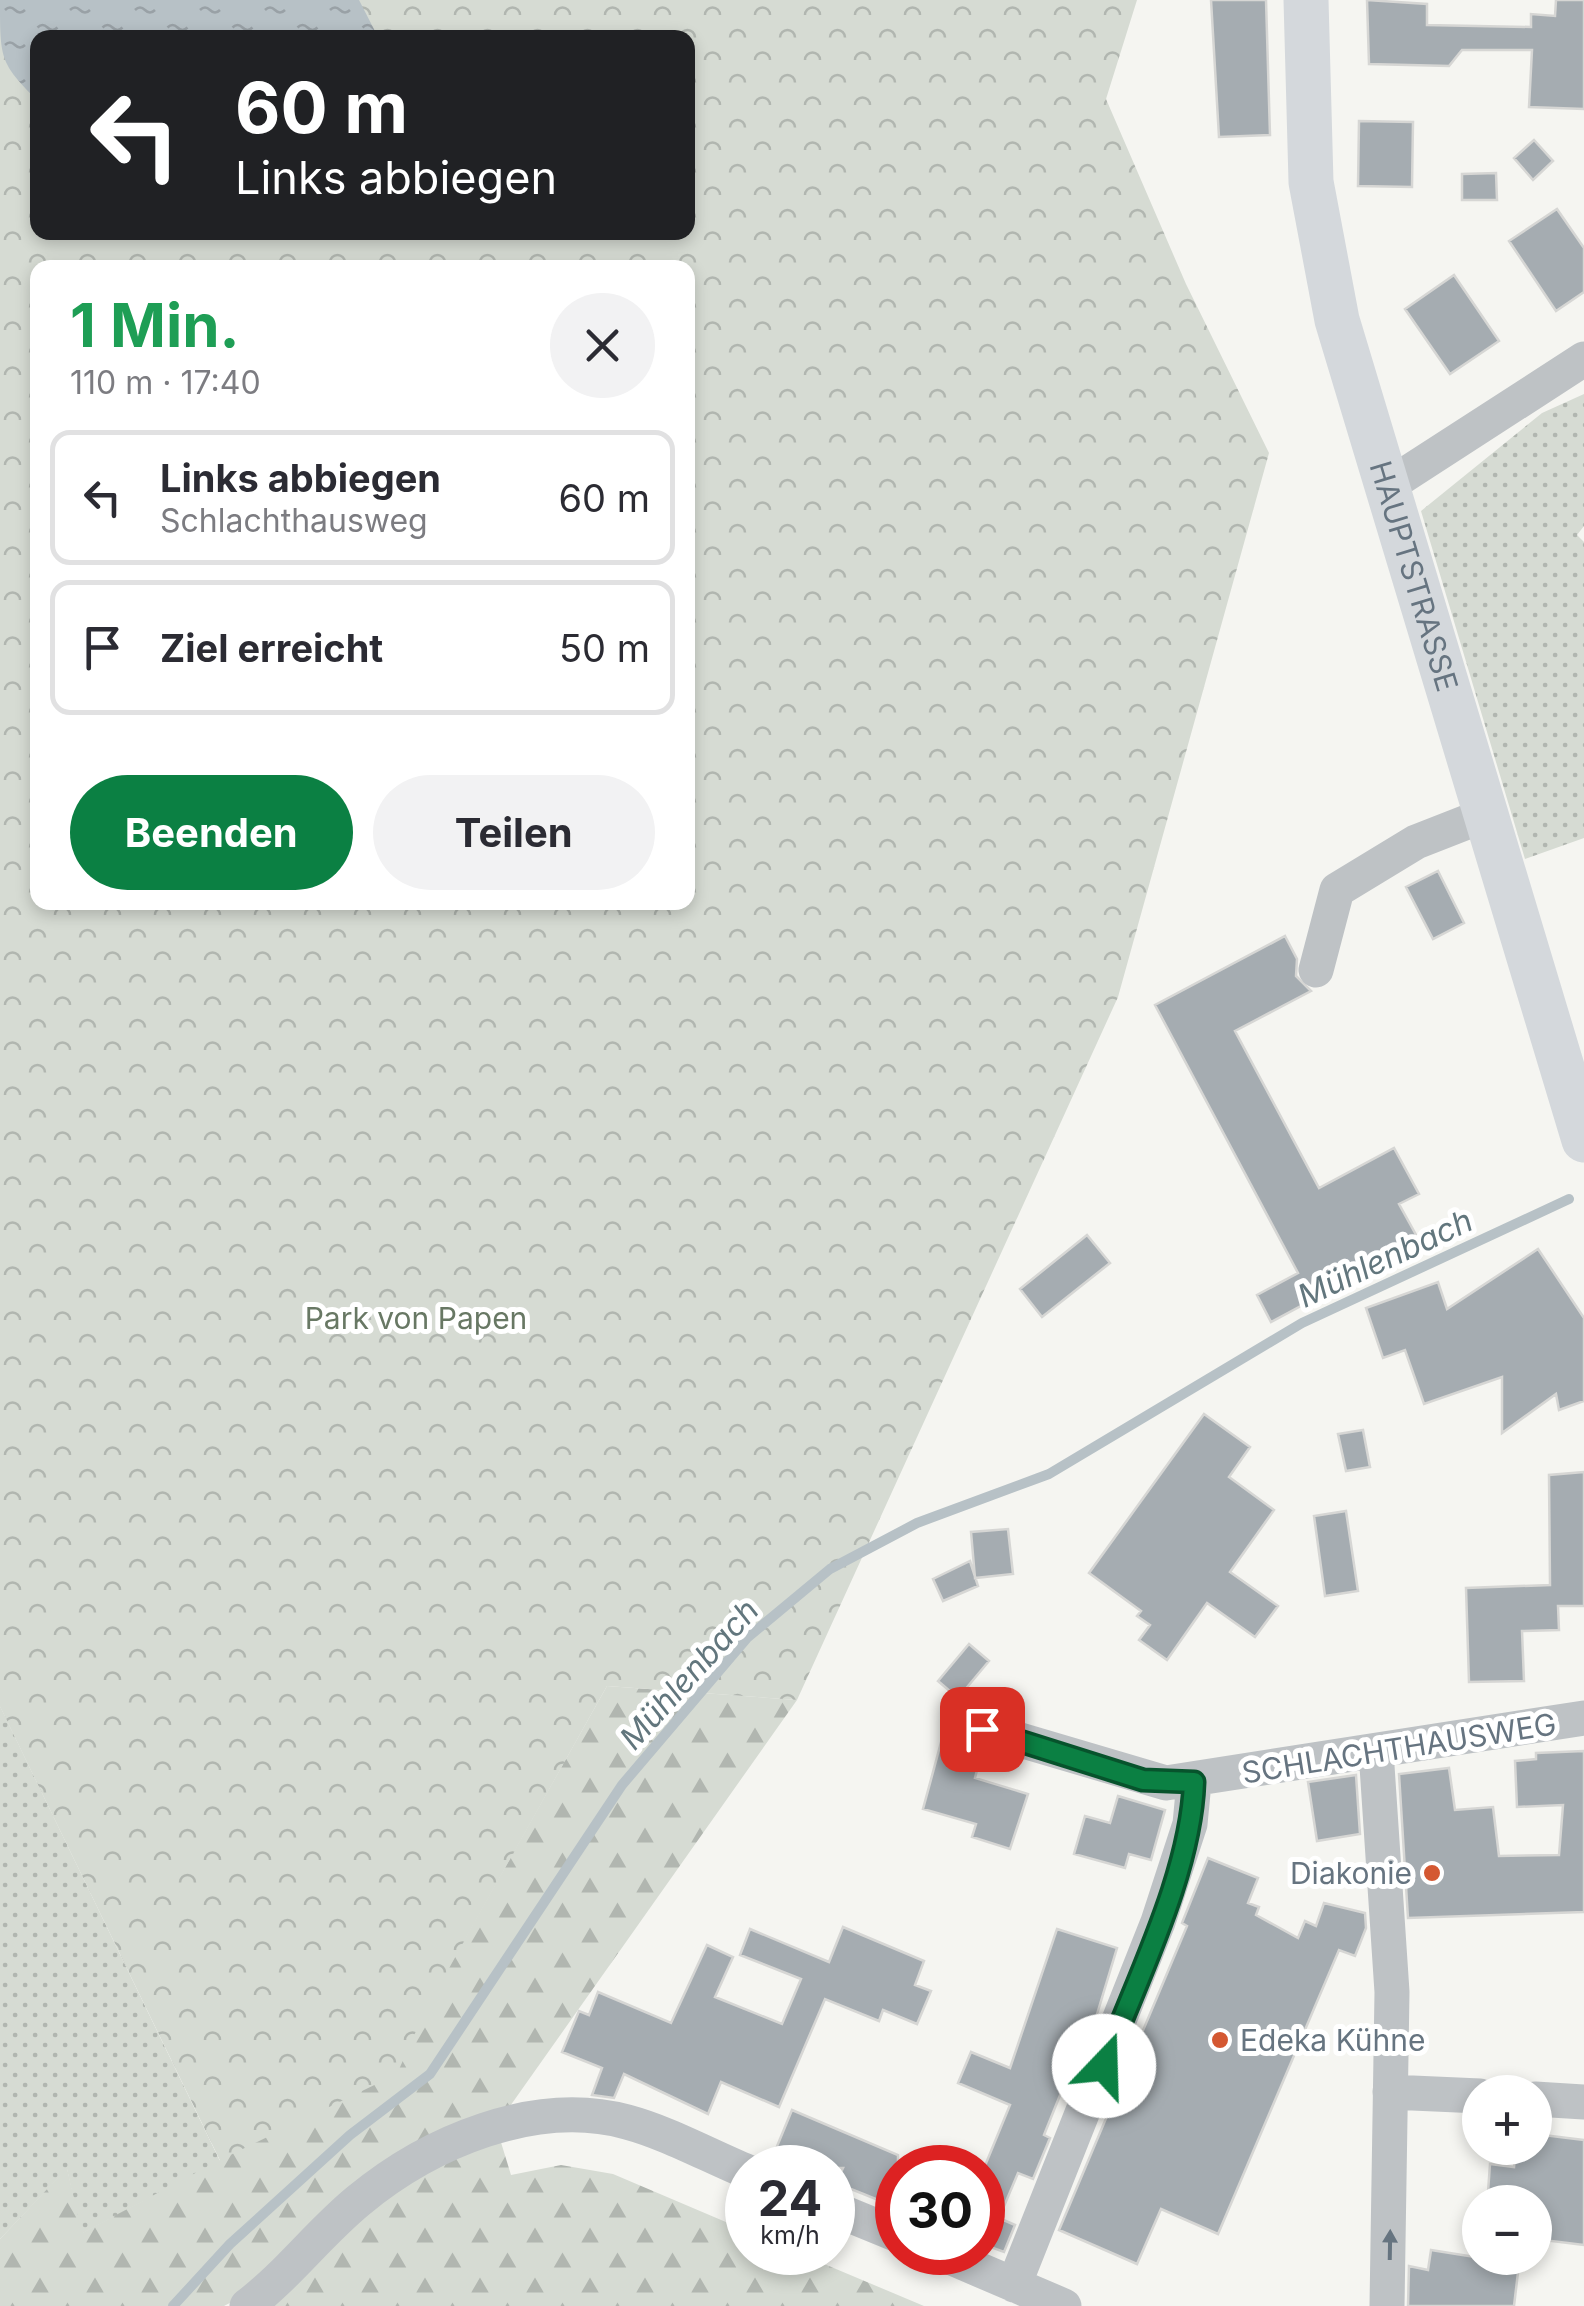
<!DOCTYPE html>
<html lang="de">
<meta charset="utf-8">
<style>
:root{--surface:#fff;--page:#f2f2f3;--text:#2b2b33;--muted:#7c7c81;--line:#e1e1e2;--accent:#0b8043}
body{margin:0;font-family:Inter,sans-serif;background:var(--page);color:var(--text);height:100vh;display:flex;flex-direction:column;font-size:38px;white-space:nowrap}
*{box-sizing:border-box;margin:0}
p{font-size:32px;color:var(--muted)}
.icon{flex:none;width:55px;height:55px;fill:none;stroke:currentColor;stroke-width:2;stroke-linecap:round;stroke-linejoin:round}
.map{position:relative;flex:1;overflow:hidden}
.sheet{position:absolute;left:30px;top:260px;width:665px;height:650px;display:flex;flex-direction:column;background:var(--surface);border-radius:20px;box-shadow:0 5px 15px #0003}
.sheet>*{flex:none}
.hud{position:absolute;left:30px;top:30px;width:665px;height:210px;border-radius:20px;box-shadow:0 5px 15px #0003;background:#202124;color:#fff;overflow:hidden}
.tools{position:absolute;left:1462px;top:2075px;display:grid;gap:20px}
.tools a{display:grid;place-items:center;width:90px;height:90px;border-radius:50%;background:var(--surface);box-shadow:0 5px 15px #0003;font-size:50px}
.speed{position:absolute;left:725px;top:2145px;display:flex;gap:20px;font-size:50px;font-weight:700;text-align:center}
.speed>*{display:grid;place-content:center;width:130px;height:130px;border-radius:50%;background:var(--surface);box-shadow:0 5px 15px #0003;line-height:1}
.speed small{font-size:25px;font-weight:400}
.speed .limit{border:15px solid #d22;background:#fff;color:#111}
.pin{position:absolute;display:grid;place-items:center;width:85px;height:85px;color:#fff;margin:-42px;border-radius:20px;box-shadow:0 5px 15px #0006}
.me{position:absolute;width:110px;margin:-55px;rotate:21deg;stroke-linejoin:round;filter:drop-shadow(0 0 8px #0008)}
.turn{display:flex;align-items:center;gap:35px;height:210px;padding:0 40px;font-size:45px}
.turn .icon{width:130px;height:130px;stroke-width:2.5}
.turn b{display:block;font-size:70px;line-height:85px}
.round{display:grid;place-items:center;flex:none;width:105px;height:105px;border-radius:52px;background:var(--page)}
.overview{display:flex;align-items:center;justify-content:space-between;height:170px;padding:0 40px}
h1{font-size:60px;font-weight:700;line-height:75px;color:#1e9e55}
.primary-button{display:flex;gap:20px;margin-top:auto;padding:20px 40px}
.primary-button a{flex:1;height:115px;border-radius:60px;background:var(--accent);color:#fff;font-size:40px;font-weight:700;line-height:115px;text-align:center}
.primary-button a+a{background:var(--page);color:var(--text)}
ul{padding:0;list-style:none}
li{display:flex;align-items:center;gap:30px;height:135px;margin:0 20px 15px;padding:0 20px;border:5px solid var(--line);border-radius:20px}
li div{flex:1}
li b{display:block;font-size:38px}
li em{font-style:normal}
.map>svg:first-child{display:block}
.grass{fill:url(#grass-dots)}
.forest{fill:url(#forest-firs)}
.park{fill:url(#park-crowns);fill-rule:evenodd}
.water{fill:url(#water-ripples)}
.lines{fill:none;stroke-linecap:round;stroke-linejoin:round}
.stream{stroke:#b7c1c6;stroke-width:10}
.building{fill:#a5acb1;stroke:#d6d6d4;stroke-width:2.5}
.minor{stroke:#bec2c5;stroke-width:35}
.major{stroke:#d4d8dc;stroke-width:45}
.oneway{fill:#667480}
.route-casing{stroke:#07532c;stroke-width:25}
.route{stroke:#0b8043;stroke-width:18}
.poi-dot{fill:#d45832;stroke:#fff;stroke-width:4}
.labels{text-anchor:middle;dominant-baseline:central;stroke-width:10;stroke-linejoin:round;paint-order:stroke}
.street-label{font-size:30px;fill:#667480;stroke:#fff}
.park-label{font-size:30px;fill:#687864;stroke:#fff}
.poi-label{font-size:30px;fill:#667480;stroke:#fff;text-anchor:end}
.water-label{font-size:32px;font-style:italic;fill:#62767d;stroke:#fff}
</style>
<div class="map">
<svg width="1584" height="2306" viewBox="0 0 1584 2306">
<defs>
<pattern id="grass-dots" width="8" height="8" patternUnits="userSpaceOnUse" patternTransform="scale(2.5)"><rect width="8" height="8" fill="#d6dbd3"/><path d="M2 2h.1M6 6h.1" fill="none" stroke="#b1b6b0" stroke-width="1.8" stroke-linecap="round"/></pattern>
<pattern id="forest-firs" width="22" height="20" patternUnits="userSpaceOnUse" patternTransform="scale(2.5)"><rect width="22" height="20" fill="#d6dbd3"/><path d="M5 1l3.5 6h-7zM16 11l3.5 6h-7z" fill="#b1b6b0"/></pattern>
<pattern id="park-crowns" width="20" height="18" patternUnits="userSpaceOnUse" patternTransform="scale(2.5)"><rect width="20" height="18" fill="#d6dbd3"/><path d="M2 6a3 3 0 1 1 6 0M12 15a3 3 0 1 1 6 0" fill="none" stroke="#b1b6b0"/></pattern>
<pattern id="water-ripples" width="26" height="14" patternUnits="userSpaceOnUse" patternTransform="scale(2.5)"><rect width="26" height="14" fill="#b7c1c6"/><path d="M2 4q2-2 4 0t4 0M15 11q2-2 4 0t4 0" fill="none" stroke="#99a1a6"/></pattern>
</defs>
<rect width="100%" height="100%" fill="#f5f5f1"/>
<path class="grass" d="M1584 394V526L1577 535 1584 542V838L1525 859 1421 511 1542 413Z
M0 1706 220 2161 81 2234 67 2169 0 2239Z"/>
<path class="forest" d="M0 1669 423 2013 607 1686 797 1700 496 2126 511 2175 561 2165 613 2174 747 2231 748 2252 798 2253 924 2306H274L264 2285 224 2306H0V2239L67 2168 82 2233 220 2160 0 1706Z"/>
<path class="park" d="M0 0H1137L1106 99 1186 284 1269 453 1118 997 797 1700 607 1686 424 2013 397 2074 220 2160 0 1706ZM38 38H688V232H38ZM38 268H688V902H38Z"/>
<path class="water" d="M0 0H359L378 37 38 38 37 100C0 63 0 59 0 0Z"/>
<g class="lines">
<path class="stream" d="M173 2306 230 2244 350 2135 430 2074 622 1785 747 1638 830 1569 917 1523 1049 1474 1302 1323 1569 1199"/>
</g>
<path class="building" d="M1211 0H1266L1270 135 1219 137Z
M1367 0 1427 4V25L1531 27V14L1555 16 1556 0H1584V109L1529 107 1532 50H1462L1449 66 1369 64Z
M1359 121 1413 122 1412 187 1358 186Z
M1534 140 1553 161 1533 180 1514 158Z
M1496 173 1497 200H1462V174Z
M1557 209 1584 248V292L1556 311 1509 241Z
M1454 275 1499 341 1450 374 1405 309Z
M1438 871 1464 923 1433 939 1406 887Z
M1285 936 1297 959 1296 976 1311 991 1235 1031 1319 1188 1394 1148 1419 1194 1399 1204 1420 1242 1271 1322 1257 1295 1298 1273 1155 1005Z
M1087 1235 1110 1263 1042 1317 1020 1289Z
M1538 1249 1584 1318V1401L1559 1410 1556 1394 1502 1433V1377L1424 1404 1405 1350 1383 1358 1366 1308 1438 1282 1447 1309Z
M1204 1414 1250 1447 1229 1477 1274 1510 1230 1572 1278 1606 1255 1637 1207 1603 1167 1660 1139 1640 1150 1625 1137 1616 1141 1611 1089 1573Z
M1363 1430 1370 1467 1346 1471 1338 1434Z
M1584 1472V1606H1558L1559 1630 1522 1631 1524 1681 1469 1682 1466 1588 1550 1585 1549 1475Z
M1346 1511 1358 1591 1325 1596 1314 1516Z
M1008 1529 1013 1574 975 1578 971 1532Z
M970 1561 978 1586 943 1601 933 1579Z
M969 1644 989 1661 958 1698 938 1681Z
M943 1735 982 1751 975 1778 1028 1794 1010 1849 972 1837 976 1824 923 1809Z
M1584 1751V1912L1408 1918 1399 1774 1449 1768 1455 1810 1493 1807 1499 1856 1559 1855 1563 1805 1517 1807 1515 1761 1536 1759V1753Z
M1356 1775 1360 1834 1317 1841 1308 1782Z
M1118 1796 1165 1810 1151 1860 1129 1854 1125 1868 1074 1854 1085 1816 1110 1823Z
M1208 1858 1258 1878 1248 1903 1259 1907 1256 1915 1298 1938 1305 1921 1316 1926 1324 1903 1365 1913 1366 1928 1355 1956 1339 1950 1218 2234 1161 2209 1137 2264 1059 2230 1187 1926 1182 1923Z
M843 1927 924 1961 915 1985 931 1991 917 2024 883 2010 879 2021 825 1999 779 2107 721 2082 708 2114 624 2074 614 2098 592 2095 602 2068 562 2052 579 2011 589 2015 598 1992 671 2023 707 1945 733 1957 715 1997 782 2024 801 1979 740 1955 750 1929 829 1962Z
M1057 1929 1117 1948 1091 2034 1085 2050 1079 2048 1044 2135 1050 2138 1033 2179 1018 2173 999 2218 1015 2225 1004 2252 988 2246 986 2250 982 2248V2173L1010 2105 958 2083 971 2052 1010 2068Z
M792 2110 898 2155V2208L836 2183 843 2168H799L773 2156Z
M1535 2134 1584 2140V2245L1535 2239V2198L1488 2192 1490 2164 1514 2167 1516 2148H1535Z
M1431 2250 1519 2264 1514 2306H1408L1409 2266 1428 2270Z"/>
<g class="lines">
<path class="minor" d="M1386 487 1584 359
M1316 970 1337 890 1416 842 1485 815
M983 1729 1166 1783 1584 1718
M1376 1751 1392 1992 1387 2306
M1390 2092 1480 2096
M1535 2099 1584 2102
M832 2208 898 2235
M938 2252 1064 2306
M1014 2285 1158 1922 1190 1824 1194 1782
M247 2306C288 2275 318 2234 358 2201 429 2142 535 2097 627 2122 668 2133 709 2156 748 2172"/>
<path class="major" id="s1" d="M1306 0 1311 182 1337 320 1584 1140"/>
</g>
<defs><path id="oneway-solid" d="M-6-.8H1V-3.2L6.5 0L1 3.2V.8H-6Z" transform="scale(2.5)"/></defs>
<use class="oneway" href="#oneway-solid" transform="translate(1390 2245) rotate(-89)"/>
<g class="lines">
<defs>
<path id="route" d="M982 1729 1143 1780 1194 1782C1191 1874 1136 1980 1104 2066"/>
</defs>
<use href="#route" class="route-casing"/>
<use href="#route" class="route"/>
</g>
<g class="poi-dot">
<circle cx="1432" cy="1873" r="10"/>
<circle cx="1220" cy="2040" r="10"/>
</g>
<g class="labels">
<g class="street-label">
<text stroke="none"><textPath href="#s1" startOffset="590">HAUPTSTRASSE</textPath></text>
<text transform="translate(1399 1748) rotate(-9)">SCHLACHTHAUSWEG</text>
</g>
<g class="park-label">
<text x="416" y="1318">Park von Papen</text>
</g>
<g class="poi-label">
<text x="1412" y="1873">Diakonie</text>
<text x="1240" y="2040" text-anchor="start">Edeka Kühne</text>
</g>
<g class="water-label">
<text transform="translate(1385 1258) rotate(-25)">Mühlenbach</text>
<text transform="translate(689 1674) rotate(-48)">Mühlenbach</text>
</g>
</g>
</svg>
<div class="tools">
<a>+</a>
<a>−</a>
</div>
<div class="speed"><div>24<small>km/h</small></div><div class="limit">30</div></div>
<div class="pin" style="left:982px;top:1729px;background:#d93025"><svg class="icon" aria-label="arrive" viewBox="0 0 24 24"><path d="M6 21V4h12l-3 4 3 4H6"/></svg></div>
<svg class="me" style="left:1104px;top:2066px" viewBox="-20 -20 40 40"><circle r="19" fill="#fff"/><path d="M0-13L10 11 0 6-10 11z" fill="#0b8043"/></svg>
<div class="hud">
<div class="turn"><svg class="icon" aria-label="left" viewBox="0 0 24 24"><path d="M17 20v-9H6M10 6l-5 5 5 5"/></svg><div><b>60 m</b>Links abbiegen</div></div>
</div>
<section class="sheet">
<div class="overview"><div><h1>1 Min.</h1><p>110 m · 17:40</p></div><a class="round"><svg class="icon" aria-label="close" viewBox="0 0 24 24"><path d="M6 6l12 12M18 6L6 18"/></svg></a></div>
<ul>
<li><svg class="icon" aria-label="left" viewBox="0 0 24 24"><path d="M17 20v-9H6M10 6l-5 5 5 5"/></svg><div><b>Links abbiegen</b><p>Schlachthausweg</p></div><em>60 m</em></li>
<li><svg class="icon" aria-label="arrive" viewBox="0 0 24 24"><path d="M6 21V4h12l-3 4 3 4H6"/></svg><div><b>Ziel erreicht</b></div><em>50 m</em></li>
</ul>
<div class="primary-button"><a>Beenden</a><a>Teilen</a></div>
</section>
</div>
